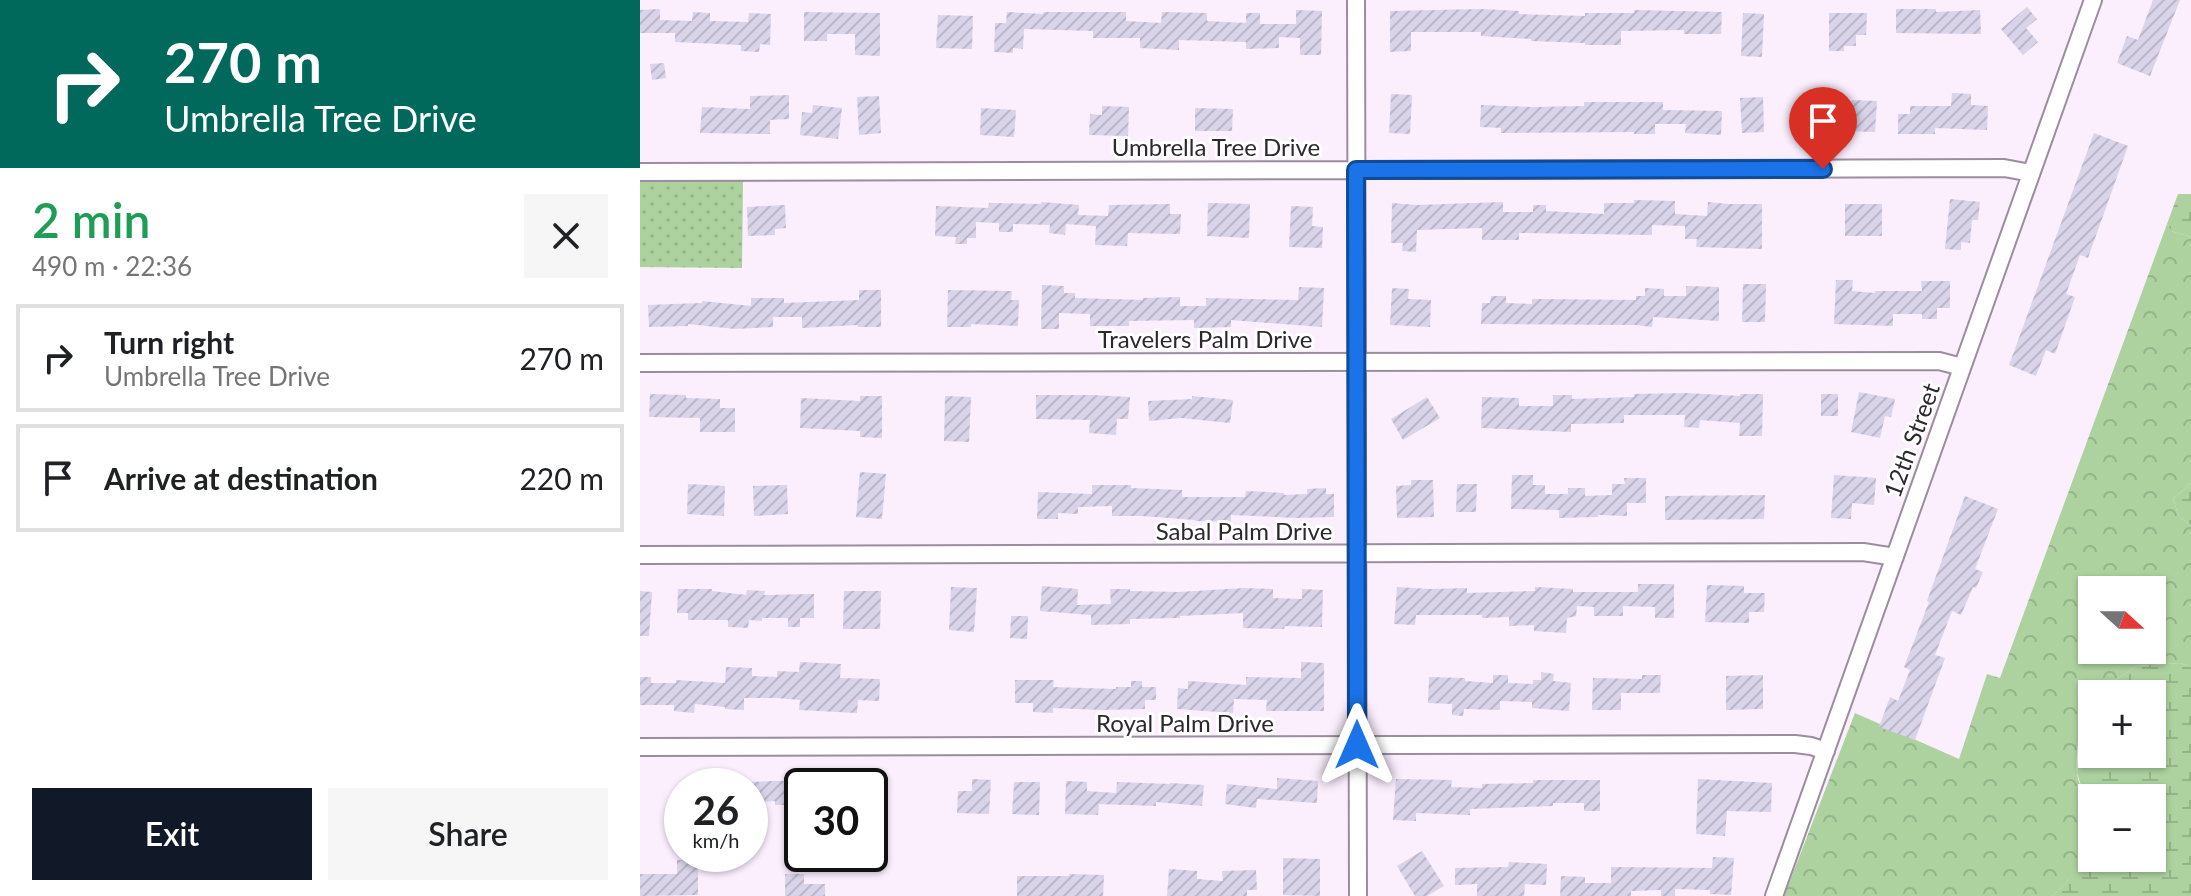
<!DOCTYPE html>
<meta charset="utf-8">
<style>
:root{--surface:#fff;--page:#f6f6f6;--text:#202124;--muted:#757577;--line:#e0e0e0;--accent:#111827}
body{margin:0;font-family:Lato,sans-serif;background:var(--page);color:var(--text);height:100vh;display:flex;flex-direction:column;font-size:30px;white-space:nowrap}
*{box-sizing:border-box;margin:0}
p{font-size:26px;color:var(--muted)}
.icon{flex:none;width:44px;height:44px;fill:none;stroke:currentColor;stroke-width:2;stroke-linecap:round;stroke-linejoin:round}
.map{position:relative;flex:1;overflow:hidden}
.details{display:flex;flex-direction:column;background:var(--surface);width:640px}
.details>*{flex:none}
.hud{background:#00695c;color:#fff;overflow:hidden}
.needle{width:52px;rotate:111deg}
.tools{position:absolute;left:1438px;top:576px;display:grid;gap:16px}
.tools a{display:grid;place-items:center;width:88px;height:88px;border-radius:0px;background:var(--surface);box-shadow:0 2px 6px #0004;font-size:40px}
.speed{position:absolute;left:24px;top:768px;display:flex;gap:16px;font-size:40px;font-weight:700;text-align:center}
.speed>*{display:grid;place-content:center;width:104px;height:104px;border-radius:50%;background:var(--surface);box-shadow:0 2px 6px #0004;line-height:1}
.speed small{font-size:20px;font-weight:400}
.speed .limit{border:4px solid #111;border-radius:12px;background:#fff;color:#111}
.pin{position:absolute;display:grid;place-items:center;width:68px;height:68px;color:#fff;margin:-82px -34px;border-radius:50% 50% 50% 0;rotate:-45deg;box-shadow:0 0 8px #0007}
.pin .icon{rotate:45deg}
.me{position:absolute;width:88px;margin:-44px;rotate:0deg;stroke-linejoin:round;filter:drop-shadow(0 0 6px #0008)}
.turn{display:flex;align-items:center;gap:28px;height:168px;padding:0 32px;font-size:36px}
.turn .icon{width:104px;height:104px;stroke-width:2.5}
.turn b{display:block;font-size:56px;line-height:68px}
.round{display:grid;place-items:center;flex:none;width:84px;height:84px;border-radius:0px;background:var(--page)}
.summary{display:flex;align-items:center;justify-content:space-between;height:136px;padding:0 32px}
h1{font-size:48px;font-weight:600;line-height:60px;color:#1e9e55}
.cta{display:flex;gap:16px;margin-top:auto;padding:16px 32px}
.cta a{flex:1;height:92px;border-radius:0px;background:var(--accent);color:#fff;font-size:32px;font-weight:600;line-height:92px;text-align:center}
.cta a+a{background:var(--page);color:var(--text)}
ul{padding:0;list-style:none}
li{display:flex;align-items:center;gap:24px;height:108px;margin:0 16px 12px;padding:0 16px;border:4px solid var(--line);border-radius:0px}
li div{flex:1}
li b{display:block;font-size:30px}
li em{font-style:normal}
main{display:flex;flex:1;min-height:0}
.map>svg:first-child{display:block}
.forest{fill:url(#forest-crowns);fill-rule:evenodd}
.wetland{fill:url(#wetland-marsh)}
.park{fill:url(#park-dots)}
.building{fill:url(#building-hatch)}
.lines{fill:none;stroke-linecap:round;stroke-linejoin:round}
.minor-casing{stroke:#9b8d9d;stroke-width:20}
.minor{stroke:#fff;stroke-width:16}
.route-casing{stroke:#114b97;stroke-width:20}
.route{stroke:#1a73e8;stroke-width:14}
.labels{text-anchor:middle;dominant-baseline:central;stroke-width:6;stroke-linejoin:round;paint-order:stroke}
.street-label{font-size:24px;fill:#2d272e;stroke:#fff}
</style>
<main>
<section class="details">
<div class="hud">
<div class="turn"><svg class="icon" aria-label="right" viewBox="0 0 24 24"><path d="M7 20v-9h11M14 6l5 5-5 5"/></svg><div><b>270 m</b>Umbrella Tree Drive</div></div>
</div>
<div class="summary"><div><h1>2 min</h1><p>490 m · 22:36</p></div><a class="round"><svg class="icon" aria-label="close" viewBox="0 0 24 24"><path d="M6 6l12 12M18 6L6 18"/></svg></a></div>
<ul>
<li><svg class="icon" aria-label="right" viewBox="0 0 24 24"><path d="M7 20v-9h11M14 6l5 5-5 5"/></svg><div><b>Turn right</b><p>Umbrella Tree Drive</p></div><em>270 m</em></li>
<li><svg class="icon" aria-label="arrive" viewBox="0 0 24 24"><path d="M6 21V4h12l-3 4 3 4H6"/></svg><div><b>Arrive at destination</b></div><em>220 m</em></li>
</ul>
<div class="cta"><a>Exit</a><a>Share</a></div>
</section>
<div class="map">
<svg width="1551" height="896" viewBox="0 0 1551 896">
<defs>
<pattern id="forest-crowns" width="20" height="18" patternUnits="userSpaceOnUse" patternTransform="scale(2)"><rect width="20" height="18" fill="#add29f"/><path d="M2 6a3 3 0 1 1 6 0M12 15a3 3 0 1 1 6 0" fill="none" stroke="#95b489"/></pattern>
<pattern id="wetland-marsh" width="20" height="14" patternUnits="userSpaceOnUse" patternTransform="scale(2)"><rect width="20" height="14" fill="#add29f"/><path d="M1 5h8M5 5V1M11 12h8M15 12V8" fill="none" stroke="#95b489"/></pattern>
<pattern id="park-dots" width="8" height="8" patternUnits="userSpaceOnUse" patternTransform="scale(2)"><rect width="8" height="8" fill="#add29f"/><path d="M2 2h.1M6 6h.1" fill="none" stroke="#95b489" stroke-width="1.8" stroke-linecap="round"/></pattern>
<pattern id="building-hatch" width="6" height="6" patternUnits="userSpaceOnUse" patternTransform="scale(2)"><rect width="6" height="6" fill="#d9d4e9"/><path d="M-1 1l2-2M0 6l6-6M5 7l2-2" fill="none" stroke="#bbb6c8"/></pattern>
</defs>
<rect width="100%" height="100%" fill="#fbeefd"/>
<path class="forest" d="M1527 224 1531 231 1551 237V483L1533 499 1539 517 1551 525V667L1540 663 1497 666 1460 690 1457 694H1452C1452 706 1444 712 1441 723 1438 734 1436 761 1437 773 1439 789 1450 804 1452 821 1456 845 1431 882 1412 896H1144L1215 713 1319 759 1347 674 1360 678ZM1452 590H1512V650H1452Z"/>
<path class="wetland" d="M1538 194H1551V237L1531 231 1527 224Z
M1551 483V525L1539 517 1533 499Z
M1540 663 1551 667V896H1412C1433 880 1443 857 1452 833V858H1512V798H1452V820L1437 773 1441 720 1452 703V754H1512V694H1457L1460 690 1497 666Z"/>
<path class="park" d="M0 179 103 180 102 268 0 267Z"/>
<path class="building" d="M1513 0H1540L1510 76 1477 63 1487 36 1498 40Z
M1387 7 1397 19 1386 28 1398 42 1383 55 1361 29Z
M20 9V20L52 21 53 12 70 13V21L108 22 109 13 131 14 130 45 120 44 119 52 101 51V45L35 42V33H0V10Z
M842 9 879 11V14L945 16V13H994V10L1082 12 1081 34H1044V30L981 31V45H945V43L891 41V39L841 36V32H771V51L750 52V11Z
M1256 9H1296V12L1340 10 1341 34 1256 33Z
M656 10 682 11 681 55H660V38L639 37V48L606 49V42L539 40V50L500 48V38H453V31L384 29 383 49 373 48V53L354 52 355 23H366L367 12 403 14V12H486V21L521 23 522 12 567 13V21L606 23V13H620V24H656Z
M164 12 240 13V56L215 55V34H187V41H164Z
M1103 13 1124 14 1122 57 1101 56Z
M1189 13H1227L1226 35H1216V46H1204V51H1189Z
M298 15 333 16 332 49 296 48Z
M24 63 26 78 12 80 10 64Z
M1312 93 1331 94V105L1348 106 1347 130 1295 128V134H1258V114H1270V106H1311Z
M751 94 772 95 770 134 749 133Z
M149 95V119L130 120V134L60 133 62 107 110 109V96Z
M239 96 241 133 219 135 217 97Z
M1123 97 1124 132 1102 133 1100 98Z
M1212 100 1237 101 1235 132 1197 131V108H1211Z
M944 102H1023V110L1082 111 1081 135 1045 133 1046 124H1015V134H994V132L861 133V128L840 127 841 105 893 107 944 106Z
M173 105 202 108 198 139 160 135 162 112 172 113Z
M462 106 489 107 488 136 449 135 450 114 462 115Z
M341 108 376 110 374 137 340 135Z
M555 108 593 109 592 131H555Z
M1454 133 1488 146 1448 258 1440 255 1426 294 1435 297 1415 354 1406 350 1396 376 1369 365Z
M1310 199 1340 202 1338 220H1332L1330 243 1321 242V250L1305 249Z
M994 200 1035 201V214L1067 216 1068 202 1088 204H1122V249L1056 247 1057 239H1045V226L1012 225V235L879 233V240H842V228L777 230 776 252 762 251 763 243H751L752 203 777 205 863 202V212H893V205H906V211L964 214V203H994Z
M401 202 439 205 438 215 468 216 469 205 530 204V214H541L540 234 488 233 487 246 455 245 456 226 426 224 425 235 409 233 410 225 373 224V232H359V223L336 222V238H327V244H315L316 237 295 236 296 206 348 208 349 203 401 204Z
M568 203 610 204 609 238 567 236Z
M1205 204H1242V236H1205Z
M145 205 146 228 135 229V235L108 236 107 207Z
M651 206 673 207 672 226 683 227 682 248 649 247Z
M1196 280H1213L1212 291 1235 293V291H1282L1281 281H1310V308H1297V319H1282V314H1253V326L1194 324Z
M1103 284H1126L1125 322H1102Z
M402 285 424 286V293H435V298L503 300V298L540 297V306H566V298L658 300 659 287 684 288 682 327 591 320V327L554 328V320L489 321V326H450V314L419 313V329H401Z
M1046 286 1079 287V321L1013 317 1012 327 995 325 841 324 842 303H850L851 296H866V303L892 304V299L996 300V296H1005V288L1024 289V296H1046Z
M752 288 769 289 768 299 791 300 790 327 750 325Z
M219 290H241V327H218V325L162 328V317H133V327L95 329 48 324V326L9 327 8 305 62 303V301L111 306V298H144V303L219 300Z
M308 290 372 291 371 300H379L378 326 331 324V327H307Z
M1219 392 1255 399 1251 417 1245 416 1240 438 1211 432Z
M1047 393 1100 396V394H1123L1122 436H1099L1100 423 1060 420 1059 428 1044 427 1045 415H984V423L931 424V432L841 428 842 397 879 398V406H913V395H932V399L994 397V394Z
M10 394 46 395V398L80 399V408H95V432H60V418L9 417Z
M1181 394H1198V416H1181Z
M396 395H452L490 397 488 419H477L476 435 449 433 450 420 396 419Z
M220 396H242V438L220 437V431L160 428 161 398 220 401Z
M305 396 331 397 329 442 304 441Z
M552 396 593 400 590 423 541 418 509 421 508 401 552 399Z
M787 397 800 418 763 440 751 419Z
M220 472 246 474 242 519 216 517Z
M872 475H893V485H905V494H928V488H945V496L972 495V484H985L984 478H1006V503H987V516L958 515V517L919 518V510L871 509Z
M1194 475 1236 478 1234 505 1212 503 1211 519 1191 518Z
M771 480H793L794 517 757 518 756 486 771 485Z
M48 484 85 486 84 516 47 514Z
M817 484H837L836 512H816Z
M147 485 148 514 114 516 113 486Z
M452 485H491V488L542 490V497H605L606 491 644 493V495L667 494V489L686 488V494H694V517L657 518 591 515V522L555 521V520L502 516H472V506L438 507V514L418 513V519H397L398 492 452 494Z
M1125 495 1124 519 1025 520V496Z
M1325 496 1358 509 1335 569 1343 572 1336 588 1333 587 1321 615 1312 611 1295 655 1305 658 1275 740 1239 727 1250 697 1258 701 1270 670 1264 667 1289 602 1287 601Z
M998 584H1034V618H1015V607L983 606V616H954V607L937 606 936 616 927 618 926 633 894 631V625L869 626V617L842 618V615H776L775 625 754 624 757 587 791 589 827 588V593L895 591V587L933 589V592H998Z
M1067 585 1104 586V593H1125L1124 612H1109V623L1065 622Z
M402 586 438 589 437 605 471 604 470 589H490V591L539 592 604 588 633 589V598L662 599V589L683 590 682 627 645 626 644 629 603 628V613L540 616V618L490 619V624L451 625V615L400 611Z
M311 587 337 588 334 632 309 630Z
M38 589H72V591L106 595 107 590 125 591 124 595 174 594V618H160V627H148V618H122V621L109 620 108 628 88 627V620H48V613H37Z
M0 591 12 592 9 636H0Z
M204 591H241L240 629H203Z
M371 616H388L387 639 370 638Z
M160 662 201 664 200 678 240 679 239 701 218 700 217 713 159 710 160 700 136 698H104V710L85 709V707L55 704 54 713 34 711V705H0V677H11V683H36V680L85 683 86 667 112 668V676L137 677V671L159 672Z
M661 662 684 663V711H626L627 700 594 699 593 713 537 709 538 688 548 689V681L606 685V677L661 678Z
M901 672 914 674 913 681 931 683 929 711 892 708V702L860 701V710L824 709 823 716 812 715V704L788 703 789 677 825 678V681L853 683V675H868V683L893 684V680H901Z
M1002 675H1021L1020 693H981V710H952L953 678 1002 679Z
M1123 675V709L1086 710V676Z
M375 680H414L413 687 476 689V687H491V681H502V687H516V700H505V709L461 710 413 708V713L393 712V703H375Z
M637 778 678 781 677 803 617 799 616 808 585 804 587 784 637 789Z
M332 779 351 780 349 814 317 813 318 791H332Z
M756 779 812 780 811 787 842 788V784L893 783V780H960V811H944V803H913V806L830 809V815L776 813V821L753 820Z
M1058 779 1132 783 1131 812 1087 811 1085 836 1056 834Z
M135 781H162V805H135V801L110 803V782Z
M426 781 447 782V791L476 793 477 782 530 784V783L564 785 562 806 516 802V806L459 804 458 815 425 814Z
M230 782H245L243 820 230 819Z
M374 782H400L399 815 372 814Z
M782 851 804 886 787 896H775L757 866Z
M1073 857 1094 858 1091 895 1070 894V890L1035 889V896H1021V890L991 891V896H920L921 876 945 877V883H971V867L1072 868Z
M643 858 680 859V896L643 895Z
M37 860H58V895L0 896V874H37Z
M869 862 907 864 906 885 885 884 884 896H837V884L815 885V868L868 867Z
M529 869 557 871V879L583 881 582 871 616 870 617 890H607V896H527Z
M145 874H164V884H185V896H145Z
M429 874 464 875 463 896H377V876H429Z"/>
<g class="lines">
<defs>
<path id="minor" d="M716 0 718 896
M0 172 1364 168 1391 173
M0 363 1299 361 1322 367
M0 555 1223 552 1255 557
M0 747 1155 744 1171 746 1186 751
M1134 896 1453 0"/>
</defs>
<use href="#minor" class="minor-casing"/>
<use href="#minor" class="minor"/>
</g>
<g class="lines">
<defs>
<path id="route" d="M717 745 716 170 1183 169"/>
</defs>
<use href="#route" class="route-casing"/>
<use href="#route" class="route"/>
</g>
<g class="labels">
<g class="street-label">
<text x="576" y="146">Umbrella Tree Drive</text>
<text x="565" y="338">Travelers Palm Drive</text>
<text transform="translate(1271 440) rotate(-70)">12th Street</text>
<text x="604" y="530">Sabal Palm Drive</text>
<text x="545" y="722">Royal Palm Drive</text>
</g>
</g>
</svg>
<div class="tools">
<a><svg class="needle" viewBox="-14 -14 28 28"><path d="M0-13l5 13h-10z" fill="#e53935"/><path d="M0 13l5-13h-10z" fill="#757577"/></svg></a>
<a>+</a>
<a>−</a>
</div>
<div class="speed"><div>26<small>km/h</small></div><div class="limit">30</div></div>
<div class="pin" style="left:1183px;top:169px;background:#d93025"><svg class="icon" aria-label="arrive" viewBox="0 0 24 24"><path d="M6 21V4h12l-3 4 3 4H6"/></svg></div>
<svg class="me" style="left:717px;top:745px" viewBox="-20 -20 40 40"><path d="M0-17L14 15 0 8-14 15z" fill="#1a73e8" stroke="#fff" stroke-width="4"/></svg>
</div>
</main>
